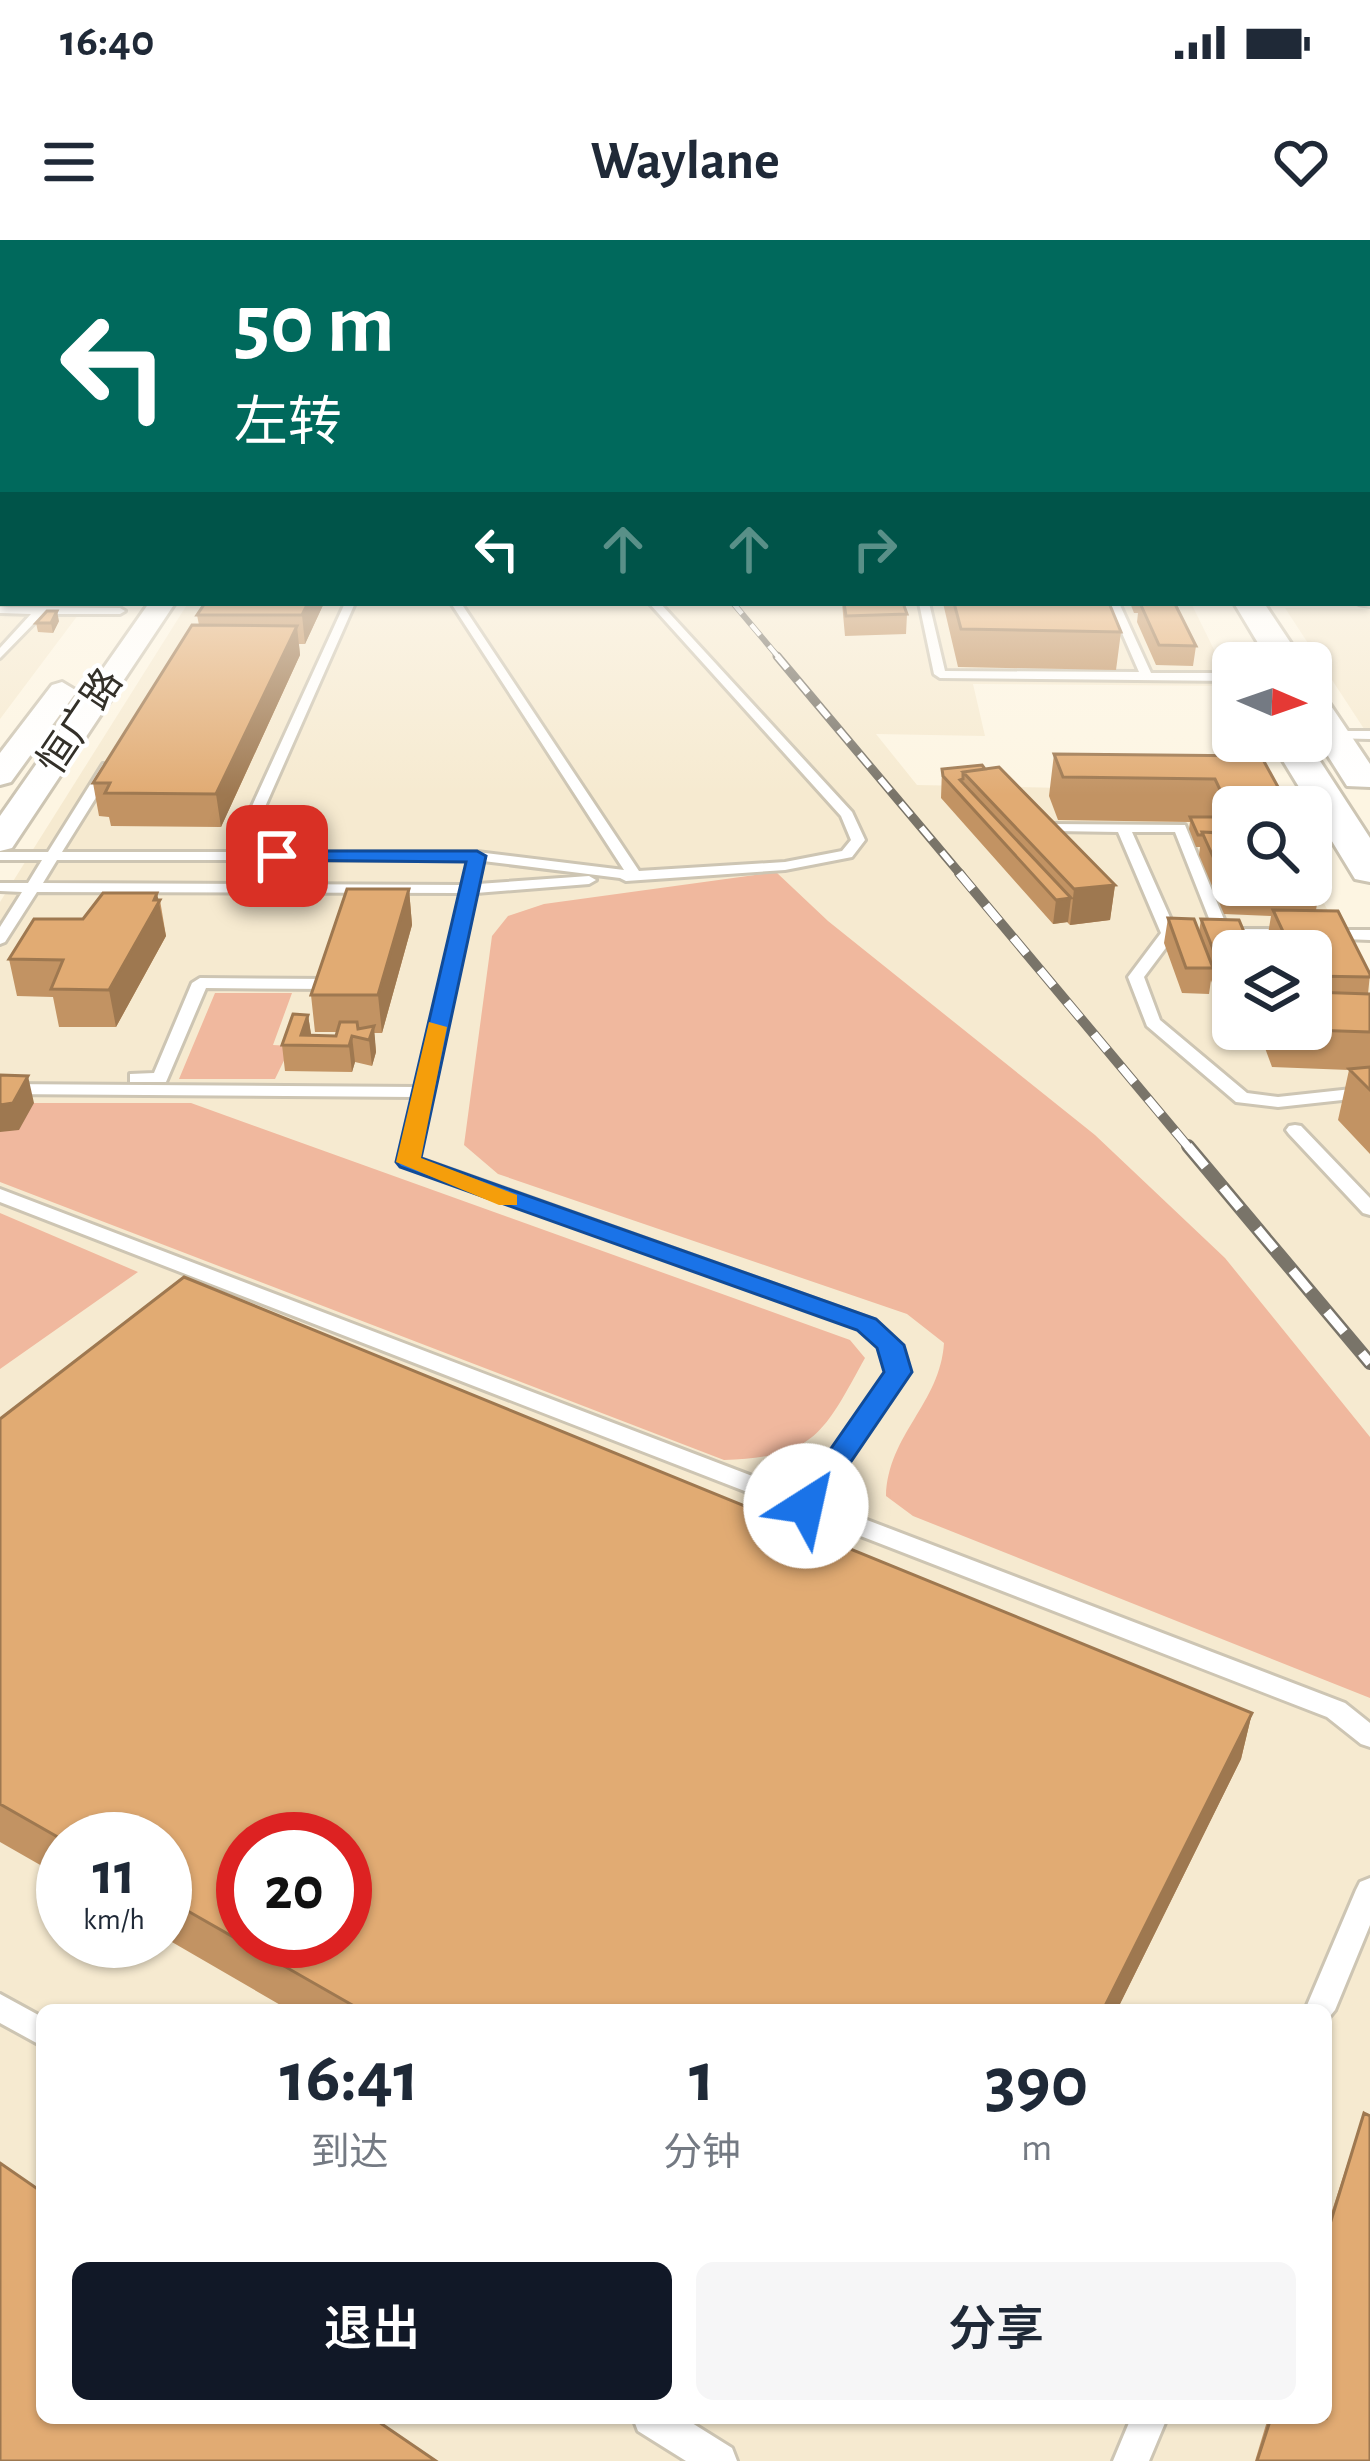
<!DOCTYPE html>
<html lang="zh">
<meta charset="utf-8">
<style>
:root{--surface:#fff;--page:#f6f6f7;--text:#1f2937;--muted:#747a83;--accent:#111827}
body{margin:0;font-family:"Alegreya Sans","Noto Sans SC",sans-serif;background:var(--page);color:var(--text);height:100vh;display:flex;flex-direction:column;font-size:45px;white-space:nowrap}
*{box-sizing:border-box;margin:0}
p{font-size:39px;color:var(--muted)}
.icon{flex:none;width:66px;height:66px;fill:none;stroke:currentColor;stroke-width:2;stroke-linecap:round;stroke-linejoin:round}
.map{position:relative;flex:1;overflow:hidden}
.details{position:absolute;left:36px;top:1764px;width:1296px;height:420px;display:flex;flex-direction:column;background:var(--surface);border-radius:18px;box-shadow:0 3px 9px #0004}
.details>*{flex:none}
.top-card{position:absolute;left:0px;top:0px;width:1371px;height:366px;box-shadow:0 3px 9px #0004;background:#00695c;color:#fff;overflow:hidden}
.needle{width:78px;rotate:92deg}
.controls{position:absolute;left:1212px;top:402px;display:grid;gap:24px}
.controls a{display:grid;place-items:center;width:120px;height:120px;border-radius:18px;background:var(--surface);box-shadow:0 3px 9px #0004;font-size:60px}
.speed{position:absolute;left:36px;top:1572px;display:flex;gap:24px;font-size:60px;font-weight:700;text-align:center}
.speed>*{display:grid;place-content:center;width:156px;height:156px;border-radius:50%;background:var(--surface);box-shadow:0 3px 9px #0004;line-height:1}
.speed small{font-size:30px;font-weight:400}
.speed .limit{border:18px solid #d22;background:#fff;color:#111}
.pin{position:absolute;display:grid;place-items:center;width:102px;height:102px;color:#fff;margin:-51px;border-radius:24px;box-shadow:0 6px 18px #0006}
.me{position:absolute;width:132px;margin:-66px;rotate:35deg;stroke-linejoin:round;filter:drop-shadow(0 0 9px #0008)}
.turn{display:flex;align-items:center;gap:42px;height:252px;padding:0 36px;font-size:54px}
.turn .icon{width:156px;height:156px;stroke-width:2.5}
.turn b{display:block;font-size:84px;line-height:102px}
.lanes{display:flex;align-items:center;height:114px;padding:0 36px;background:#0003;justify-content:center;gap:60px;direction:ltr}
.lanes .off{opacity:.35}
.eta{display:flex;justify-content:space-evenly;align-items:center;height:204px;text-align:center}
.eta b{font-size:72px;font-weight:600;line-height:84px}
.action{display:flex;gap:24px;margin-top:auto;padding:24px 36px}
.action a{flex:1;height:138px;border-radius:18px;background:var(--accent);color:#fff;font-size:48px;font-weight:600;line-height:138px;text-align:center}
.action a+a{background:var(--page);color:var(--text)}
.status{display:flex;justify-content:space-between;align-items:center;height:84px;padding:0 60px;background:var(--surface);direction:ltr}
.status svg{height:33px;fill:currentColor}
header{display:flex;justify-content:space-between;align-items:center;height:156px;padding:0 36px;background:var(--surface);font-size:54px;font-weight:600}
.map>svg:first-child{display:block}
.built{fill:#f6ead0;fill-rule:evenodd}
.green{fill:#f0b89e}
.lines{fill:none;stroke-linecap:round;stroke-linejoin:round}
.service-casing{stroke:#cdc5b3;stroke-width:6}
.tertiary-casing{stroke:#cdc5b3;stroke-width:6}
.secondary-casing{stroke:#cdc5b3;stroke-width:6}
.service{fill:#fff;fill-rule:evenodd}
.tertiary{fill:#fff;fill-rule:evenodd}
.secondary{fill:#fff;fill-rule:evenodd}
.rail-far3-casing{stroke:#797469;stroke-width:6}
.rail-far2-casing{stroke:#797469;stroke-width:9}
.rail-far1-casing{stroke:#797469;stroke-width:10}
.rail-casing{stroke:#797469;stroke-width:14}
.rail-far3{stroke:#fff;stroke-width:4.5;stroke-dasharray:14;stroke-linecap:butt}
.rail-far2{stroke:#fff;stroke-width:6;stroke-dasharray:16;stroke-linecap:butt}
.rail-far1{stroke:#fff;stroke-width:8;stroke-dasharray:21;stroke-linecap:butt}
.rail{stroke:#fff;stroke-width:9;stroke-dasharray:27;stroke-linecap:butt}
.wall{fill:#c29363}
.shaded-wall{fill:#9e7850}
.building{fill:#e1ab73;stroke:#9e7850;stroke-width:3;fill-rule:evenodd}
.route{fill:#1a73e8;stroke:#114b97;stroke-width:3}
.slow{fill:#f59e0b}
.labels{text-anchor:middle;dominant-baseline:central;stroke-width:9;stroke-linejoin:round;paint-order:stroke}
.far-street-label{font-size:39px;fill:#333029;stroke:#fff}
</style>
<div class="status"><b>16:40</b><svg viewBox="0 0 49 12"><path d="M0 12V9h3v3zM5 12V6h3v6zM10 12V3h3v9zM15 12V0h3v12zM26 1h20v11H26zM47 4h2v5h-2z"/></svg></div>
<header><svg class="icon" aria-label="menu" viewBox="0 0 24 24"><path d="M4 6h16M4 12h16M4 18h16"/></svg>Waylane<svg class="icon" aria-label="heart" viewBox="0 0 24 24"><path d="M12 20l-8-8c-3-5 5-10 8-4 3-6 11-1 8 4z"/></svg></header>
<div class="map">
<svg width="1370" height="2221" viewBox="0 0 1370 2221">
<rect width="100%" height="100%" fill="#fdf5e2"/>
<path class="built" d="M188 363H1191L1232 446 973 444 985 496 876 494 917 545 1265 552 1233 567V645H1311V639L1337 688 1370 731V2221H0V662ZM1233 711H1311V789H1233ZM63 1599H165V1701H63ZM243 1599H345V1701H243ZM42 1770H1326V2178H42Z
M0 367 81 371 0 479Z
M1285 368 1370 369V498Z"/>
<path class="green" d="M776 632 828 681 1095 895 1225 1018 1370 1197V1458L913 1276 886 1256C888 1194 940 1164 944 1103L907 1074 498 934 464 905 492 696 508 676 544 664Z
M215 753H292L273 805 291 806 275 839H179Z
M0 863H191L850 1100 865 1118C823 1194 815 1217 724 1220L0 942Z
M0 973 138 1032 0 1129Z"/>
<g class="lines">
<defs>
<path id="service" d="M345 363H355L245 612H477L624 630 451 363H461L639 631 785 622 842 611 851 600 841 576 649 363H660L852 572 865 600 852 617 785 630 626 641 620 638 483 621 478 644 589 636 596 640 589 644 476 653 418 918 874 1080 900 1105 909 1132 820 1262 1345 1463 1370 1483V1507L1361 1504 1327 1477 0 962V949L802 1255 887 1132 880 1107 860 1088 401 925 399 921 414 857 0 854V844L416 847 461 653 37 652 5 702 0 704V687L22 652 0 651V643H28L42 620H0V612H48L103 524 115 527 62 612H231ZM57 620H469L463 645 43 643Z
M919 363H929L945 431 1139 432 1109 363H1119L1151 433H1233V441L940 438 934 434Z
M0 367 120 368 125 371 120 374H43L0 418V408L31 374 0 373Z
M1332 491H1370V499L1328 498V492Z
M1049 584 1185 585 1228 689H1291L1299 694 1291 699 1216 696 1175 592H1132L1177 693 1144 737 1160 780 1247 853 1278 857 1370 847V857L1278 867 1236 862 1147 786 1128 737 1161 693 1118 592 1054 591 1047 587Z
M1323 690H1370V700L1318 698 1315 695Z
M200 738 330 739 338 744 330 749 206 748 166 842H130V834L154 833 192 743Z
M1295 885 1301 886 1370 958V975L1363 973 1289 894 1286 890 1289 886Z
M1370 1638V1685L1335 1770 1326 1781V1770H1305L1356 1650 1360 1642Z
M0 1754 42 1777V1806L0 1783Z
M633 2178H684L732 2208 737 2221H686L638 2191Z
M1131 2178H1167L1149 2221H1113Z"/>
<path id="tertiary" d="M1370 350V366L1359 364 1368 363Z
M149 363H175L12 608 0 611V576Z
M62 442 77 451 11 542 0 545V513L52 445Z"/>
<path id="secondary" d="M1234 363H1264L1304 423H1270Z
M1311 451 1323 454 1370 524V547L1347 546 1311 489Z
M1271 501H1307L1370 598V642L1355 639Z"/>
</defs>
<use href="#service" class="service-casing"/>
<use href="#tertiary" class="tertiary-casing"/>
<use href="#secondary" class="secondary-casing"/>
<use href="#service" class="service"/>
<use href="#tertiary" class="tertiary"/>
<use href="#secondary" class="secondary"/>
<defs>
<path id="rail-far3" d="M733 363 780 419"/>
<path id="rail-far2" d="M777 416 962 636"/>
<path id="rail-far1" d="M959 633 1190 909"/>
<path id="rail" d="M1188 906 1370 1123"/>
</defs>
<use href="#rail-far3" class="rail-far3-casing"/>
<use href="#rail-far2" class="rail-far2-casing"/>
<use href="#rail-far1" class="rail-far1-casing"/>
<use href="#rail" class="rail-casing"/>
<use href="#rail-far3" class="rail-far3"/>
<use href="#rail-far2" class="rail-far2"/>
<use href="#rail-far1" class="rail-far1"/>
<use href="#rail" class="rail"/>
</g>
<path class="wall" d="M1368 244H1370V283L1368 281Z
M1368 308 1370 310 1369 343H1368Z
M205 363H324L305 404H299L300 415 221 587 111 586 109 577 99 576 93 543 199 385 197 375Z
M842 363H903L907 374 906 394 845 396Z
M943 363H1109L1121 392 1116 430 958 427Z
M1130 363 1175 364 1196 406 1193 426 1156 425 1137 382 1138 373H1134Z
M59 381 53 393 38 392 36 383Z
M1054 514 1261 516 1233 567V645H1311V608L1323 631 1316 670 1370 734 1368 754H1370V914L1338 880 1349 830 1272 827 1258 789H1311V711H1268L1266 706 1271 676 1224 674 1199 615 1200 607H1196L1189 589 1190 582 1058 580 1049 556Z
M942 529H985L1115 645 1110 680 1070 685 1067 682 1053 684 941 558Z
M409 649 412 685 382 793H374L376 812 372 826 355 822 352 832 285 831 282 805 308 775 311 795 336 796 337 792H315L311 755Z
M160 660 166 696 116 787H59L53 757 17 756 9 719Z
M1168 678 1199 692 1201 679 1233 711V755L1216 754 1211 740 1209 754 1182 753 1164 703Z
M0 1179 1252 1473 1241 1519 1117 1770H289L165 1698V1599H63V1638L0 1602Z
M1364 1873 1370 2221H1255L1268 2178H1326V1989Z"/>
<path class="shaded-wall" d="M308 363H324L305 404 302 375Z
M57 371 59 381 53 393 51 383Z
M297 386 300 415 221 587 216 554Z
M1115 645 1110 680 1070 685 1074 649Z
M409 649 412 685 382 793 378 755Z
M157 653 166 696 116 787 109 750Z
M1071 658 1068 682 1053 684 1056 660Z
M308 775 312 800 301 795Z
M374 786 376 812 372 826 369 800Z
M352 796 355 822 352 832 349 806Z
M28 836 34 863 19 890 0 892V865Z
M1252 1473 1241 1519 1117 1770H1103Z"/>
<path class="building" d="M205 363H308L302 375H197Z
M844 363H903L907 374 846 376Z
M954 363H1109L1121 392 961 389Z
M1140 363 1175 364 1196 406 1159 405Z
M47 371H57L51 383H36Z
M192 385 297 386 216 554 105 553 110 543H93Z
M1054 514 1261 516 1289 567H1233V577L1215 539 1063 537Z
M982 525 985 529 963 532V539L960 540 1071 658 1056 660 943 536 942 529Z
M999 527 1115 645 1074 649 963 532Z
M1190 577H1213L1220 593 1202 592V595H1198Z
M1202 592 1226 593 1233 607V645H1251L1253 651 1228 650Z
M1311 608 1323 631H1311Z
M347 649H409L378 755H311Z
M103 653H157L154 660H160L109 750 51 749 63 720 9 719 34 679H83Z
M1273 670 1338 671 1370 734V737L1311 736V711H1292Z
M1168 678 1194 679 1213 728H1186Z
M1201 679 1239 680 1252 711H1233V730L1221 729Z
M1311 752 1370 754V792L1280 789H1311Z
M293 774 308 775 301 795 336 796 340 782H357L358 789 374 786 369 800 352 796 349 806 282 805Z
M1370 827V850L1349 829Z
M0 835 28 836 13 863 0 865Z
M184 1037 1252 1473 1103 1770H361L165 1658V1599L63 1600 0 1564V1179ZM243 1599H345V1701H243Z
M1364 1873 1370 1876V2221H1257L1271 2178H1326V1997Z
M0 1923 42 1952V2178H373L436 2221H0Z"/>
<linearGradient id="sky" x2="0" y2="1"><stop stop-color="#8bb8bc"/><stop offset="0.44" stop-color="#fefaf2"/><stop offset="1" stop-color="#fefaf2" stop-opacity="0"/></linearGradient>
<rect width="1370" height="555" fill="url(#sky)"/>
<path class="route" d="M277 611H477L486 616 421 918 876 1079 904 1105 912 1132 816 1273 806 1276 791 1266 884 1132 877 1108 857 1090 400 927 396 922 466 622 270 620 267 616Z"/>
<path class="slow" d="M429 782 447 787 421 918 517 955V965H499L396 922Z"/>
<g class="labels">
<g class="far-street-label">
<text transform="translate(81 482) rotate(-56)">恒广路</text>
</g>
</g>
</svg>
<div class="controls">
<a><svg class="needle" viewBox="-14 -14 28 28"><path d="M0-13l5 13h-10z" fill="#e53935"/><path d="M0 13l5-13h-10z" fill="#747a83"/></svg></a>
<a><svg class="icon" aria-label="search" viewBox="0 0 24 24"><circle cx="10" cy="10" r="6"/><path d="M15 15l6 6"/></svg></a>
<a><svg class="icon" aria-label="layers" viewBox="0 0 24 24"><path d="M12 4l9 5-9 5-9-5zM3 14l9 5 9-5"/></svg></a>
</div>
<div class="speed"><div>11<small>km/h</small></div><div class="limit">20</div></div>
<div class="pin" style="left:277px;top:616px;background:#d93025"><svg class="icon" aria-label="arrive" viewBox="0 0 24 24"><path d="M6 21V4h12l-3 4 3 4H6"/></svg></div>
<svg class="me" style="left:806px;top:1266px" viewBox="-20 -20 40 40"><circle r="19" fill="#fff"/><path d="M0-13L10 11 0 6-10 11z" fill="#1a73e8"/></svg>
<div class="top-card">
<div class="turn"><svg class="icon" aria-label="left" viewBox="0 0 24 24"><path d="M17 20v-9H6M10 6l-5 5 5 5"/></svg><div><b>50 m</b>左转</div></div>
<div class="lanes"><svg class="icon" aria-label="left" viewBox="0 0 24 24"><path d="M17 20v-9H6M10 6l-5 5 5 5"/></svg><svg class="icon off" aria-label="ahead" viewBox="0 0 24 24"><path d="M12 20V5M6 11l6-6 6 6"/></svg><svg class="icon off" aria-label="ahead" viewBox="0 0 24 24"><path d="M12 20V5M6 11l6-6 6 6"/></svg><svg class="icon off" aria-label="right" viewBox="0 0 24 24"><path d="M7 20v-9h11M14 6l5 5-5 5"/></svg></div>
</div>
<section class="details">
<div class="eta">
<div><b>16:41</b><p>到达</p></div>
<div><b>1</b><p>分钟</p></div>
<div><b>390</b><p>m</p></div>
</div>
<div class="action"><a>退出</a><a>分享</a></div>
</section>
</div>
